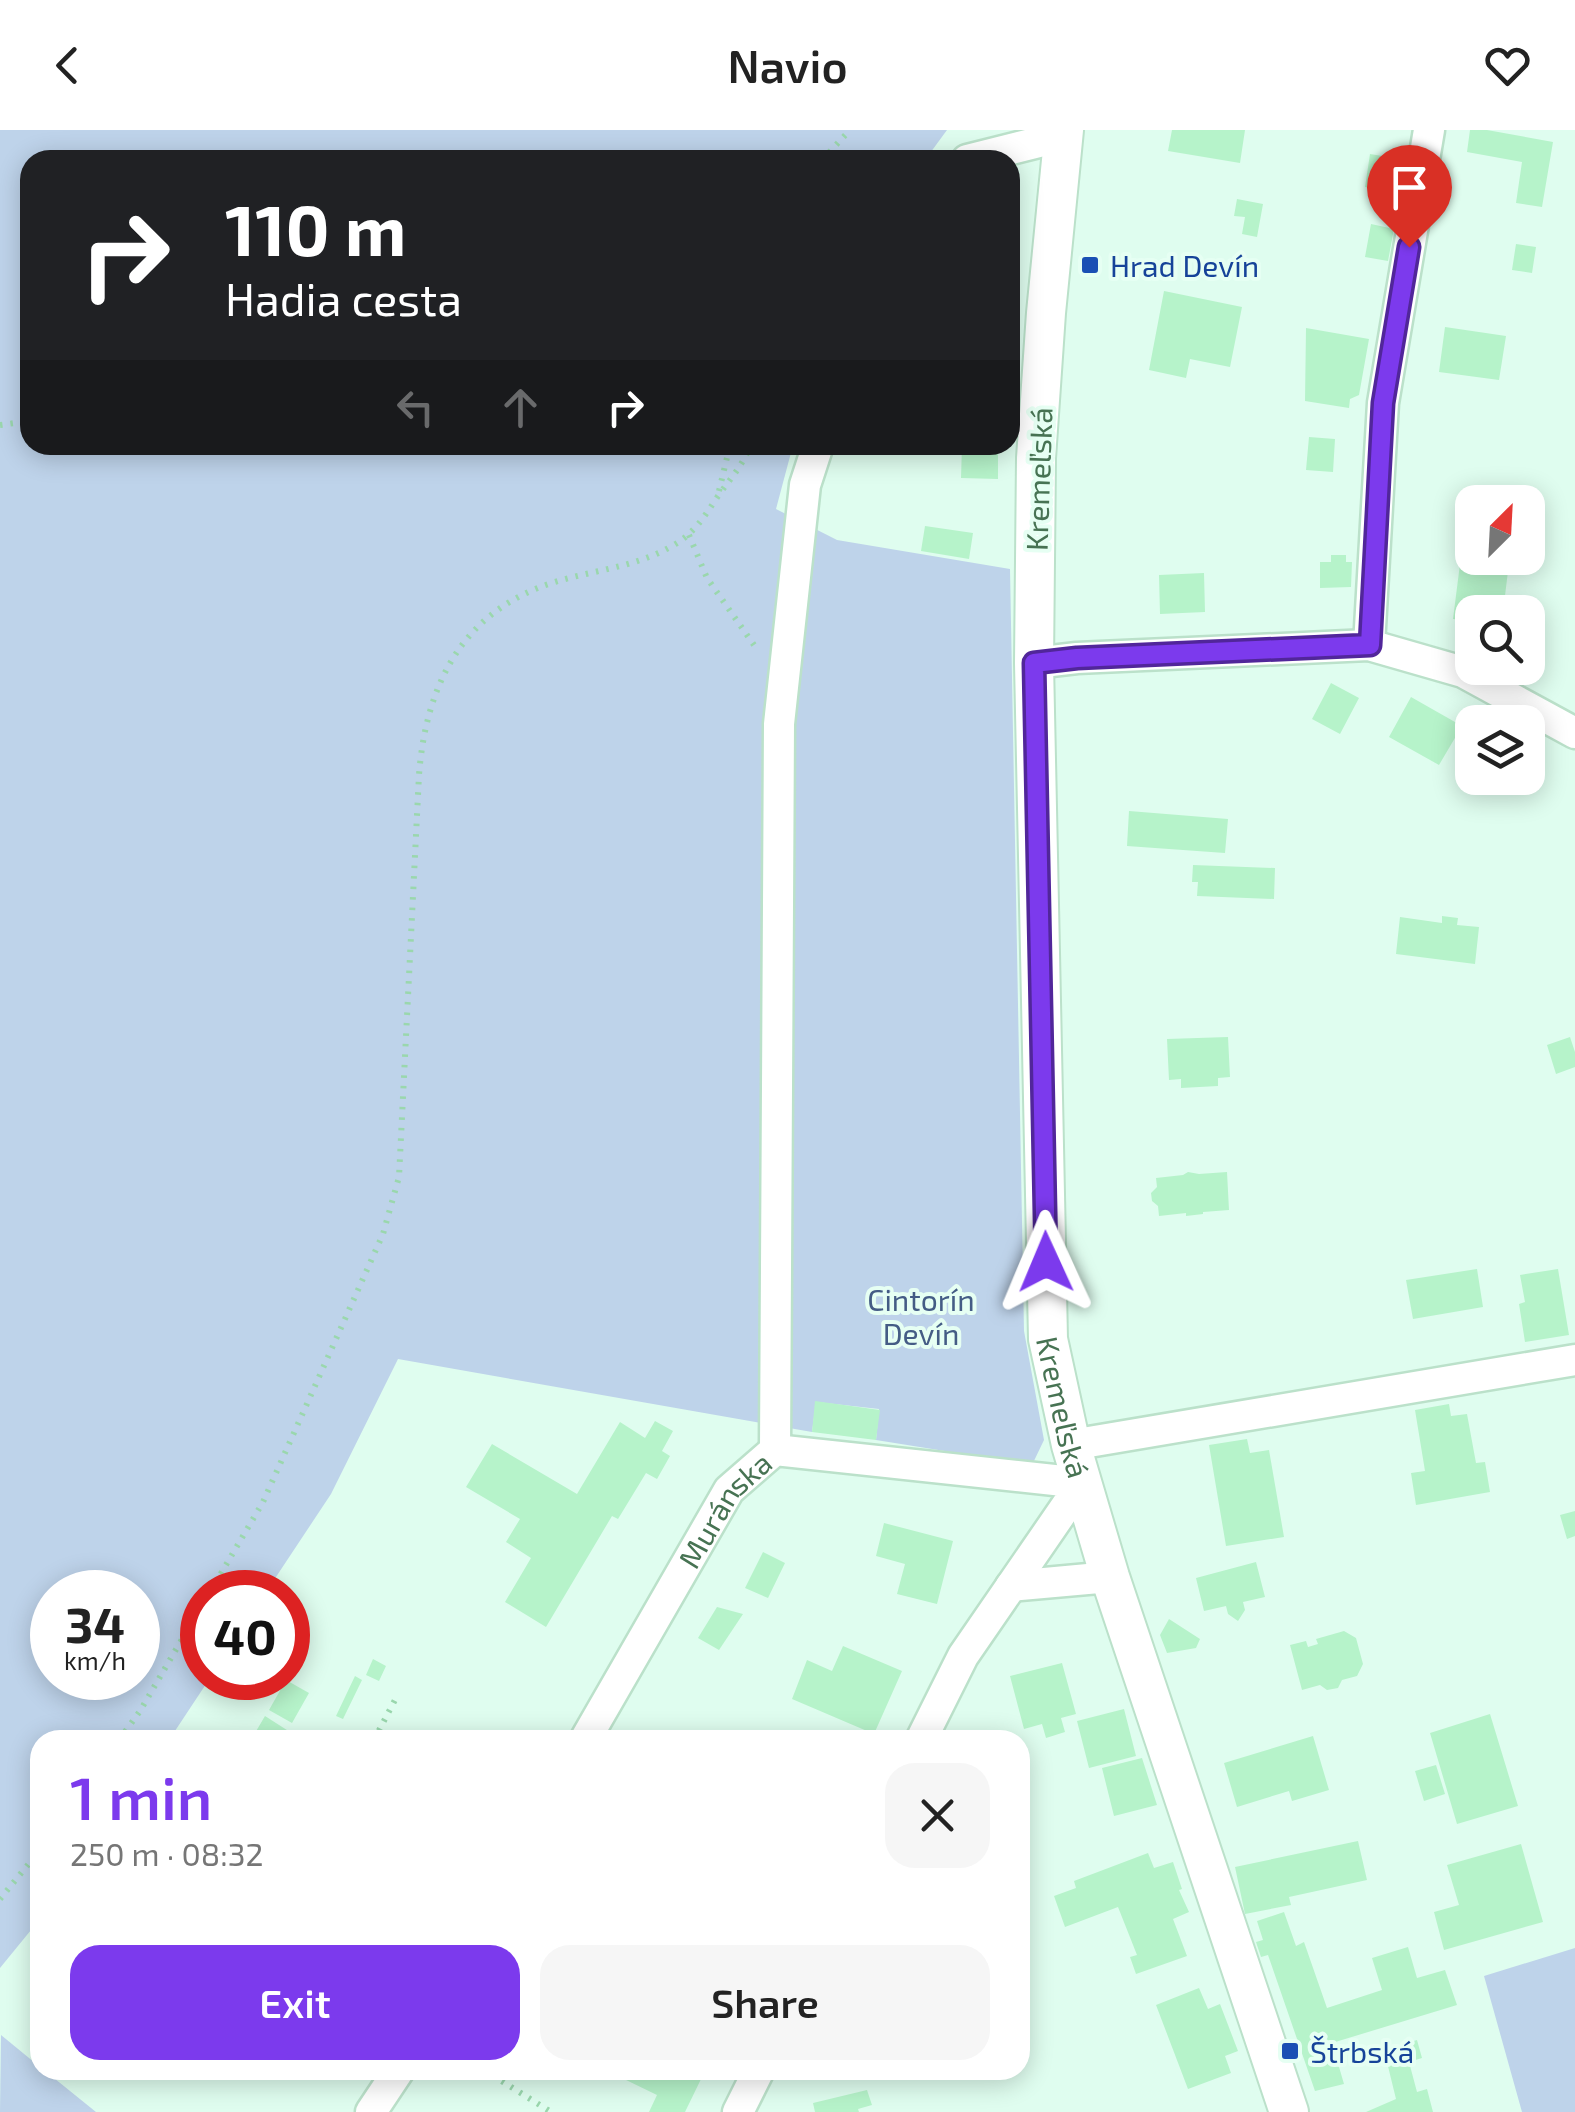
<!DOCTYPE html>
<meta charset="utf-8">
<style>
:root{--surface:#fff;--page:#f6f6f6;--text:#222;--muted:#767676;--accent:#7c3aed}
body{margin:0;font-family:"Exo 2",sans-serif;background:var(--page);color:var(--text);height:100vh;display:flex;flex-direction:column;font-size:38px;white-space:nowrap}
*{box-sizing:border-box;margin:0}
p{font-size:32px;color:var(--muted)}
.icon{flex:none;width:55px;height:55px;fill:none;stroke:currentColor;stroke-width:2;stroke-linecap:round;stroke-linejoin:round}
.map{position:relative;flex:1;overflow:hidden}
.drawer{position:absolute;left:30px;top:1600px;width:1000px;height:350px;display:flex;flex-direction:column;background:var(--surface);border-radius:30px;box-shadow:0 5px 25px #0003}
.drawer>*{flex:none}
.hud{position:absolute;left:20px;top:20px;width:1000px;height:305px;border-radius:30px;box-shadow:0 5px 25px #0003;background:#202124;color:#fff;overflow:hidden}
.needle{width:65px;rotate:24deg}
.controls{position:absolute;left:1455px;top:355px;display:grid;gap:20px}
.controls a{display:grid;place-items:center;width:90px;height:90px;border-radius:20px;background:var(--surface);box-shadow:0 5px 25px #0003;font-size:50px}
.speed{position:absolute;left:30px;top:1440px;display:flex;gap:20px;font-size:50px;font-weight:700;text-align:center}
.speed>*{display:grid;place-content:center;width:130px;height:130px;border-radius:50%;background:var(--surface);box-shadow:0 5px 25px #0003;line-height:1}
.speed small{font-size:25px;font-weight:400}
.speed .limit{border:15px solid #d22;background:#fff;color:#111}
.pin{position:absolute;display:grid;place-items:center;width:85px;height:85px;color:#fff;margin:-102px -42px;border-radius:50% 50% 50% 0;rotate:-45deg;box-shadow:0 0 10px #0007}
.pin .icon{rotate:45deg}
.me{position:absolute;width:110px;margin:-55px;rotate:359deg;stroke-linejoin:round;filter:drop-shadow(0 0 8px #0008)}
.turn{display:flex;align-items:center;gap:35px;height:210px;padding:0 40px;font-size:45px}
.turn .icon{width:130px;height:130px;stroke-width:2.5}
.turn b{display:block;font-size:70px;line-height:85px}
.lanes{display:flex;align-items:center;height:95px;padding:0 40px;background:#0003;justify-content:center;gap:50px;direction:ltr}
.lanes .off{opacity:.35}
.round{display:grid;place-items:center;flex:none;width:105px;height:105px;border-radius:30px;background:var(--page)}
.head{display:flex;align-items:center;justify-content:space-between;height:170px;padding:0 40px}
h1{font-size:60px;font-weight:600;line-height:75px;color:var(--accent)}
.button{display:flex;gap:20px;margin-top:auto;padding:20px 40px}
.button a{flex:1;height:115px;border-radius:30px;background:var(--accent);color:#fff;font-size:40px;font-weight:600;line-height:115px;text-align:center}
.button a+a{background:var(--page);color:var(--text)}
header{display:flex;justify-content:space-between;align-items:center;height:130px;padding:0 40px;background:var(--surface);font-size:45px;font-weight:600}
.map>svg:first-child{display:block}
.green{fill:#bed3ea;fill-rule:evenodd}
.building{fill:#b6f3ca}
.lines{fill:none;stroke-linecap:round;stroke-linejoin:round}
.minor-casing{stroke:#bbe1ca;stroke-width:35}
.tertiary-casing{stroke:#bbe1ca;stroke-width:42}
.path{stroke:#9ad7ad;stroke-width:6;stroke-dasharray:2.5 8;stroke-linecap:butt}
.minor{stroke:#fff;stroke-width:30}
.tertiary{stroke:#fff;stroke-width:38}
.route-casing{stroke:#51269a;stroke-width:25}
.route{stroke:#7c3aed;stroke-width:18}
.transit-dot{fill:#1a4fb4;stroke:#e6fff3;stroke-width:4}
.labels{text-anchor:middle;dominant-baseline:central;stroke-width:8;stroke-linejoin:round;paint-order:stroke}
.transit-label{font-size:30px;fill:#164399;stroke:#e6fff3;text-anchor:start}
.street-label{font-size:30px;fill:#477353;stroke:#e6fff3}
.park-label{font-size:30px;fill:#445c85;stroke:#e6fff3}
</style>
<header><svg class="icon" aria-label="back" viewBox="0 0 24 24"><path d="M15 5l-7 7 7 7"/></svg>Navio<svg class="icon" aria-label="heart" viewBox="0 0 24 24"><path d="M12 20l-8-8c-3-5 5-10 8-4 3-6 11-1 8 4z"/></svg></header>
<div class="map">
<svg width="1575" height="1982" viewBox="0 0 1575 1982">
<rect width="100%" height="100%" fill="#dffdef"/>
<path class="green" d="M0 0H947L925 30H30V315H793L776 379 837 410 1010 439 1024 1201 1044 1310 1032 1335 876 1310 879 1279 816 1272 812 1302 398 1229 331 1364 266 1462H202V1548H210L169 1610H40V1789L0 1838ZM52 1462H138V1548H52Z
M1575 1818V1982H1522L1484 1846Z
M1 1905 40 1937V1940H44L96 1982H0Z"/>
<path class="building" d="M1172 0H1245L1240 33 1168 21Z
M1470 0H1487L1553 12 1542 77 1516 73 1522 32 1467 22Z
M1370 24 1401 29 1396 62 1365 57Z
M1237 69 1263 74 1257 107 1242 104 1245 87 1234 86Z
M1371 94 1394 99 1388 131 1365 127Z
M1516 114 1536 117 1532 143 1512 140Z
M1164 161 1242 177 1230 237 1190 229 1186 248 1149 240Z
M1445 197 1506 206 1499 250 1439 242Z
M1306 198 1369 209 1359 265 1350 269 1349 278 1305 271Z
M1309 307 1335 309 1333 342 1306 340Z
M962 315H998V349L961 348Z
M925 396 973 403 969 429 921 421Z
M1331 425H1346V432H1352L1351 457 1320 458V432H1331Z
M1460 434 1508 441 1503 482H1472V491L1453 489Z
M1204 443 1205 482 1160 484 1159 445Z
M1331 553 1359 568 1340 604 1312 589Z
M1411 567 1462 596 1439 635 1389 607Z
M1129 681 1228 689 1225 723 1127 716Z
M1193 735 1275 738 1274 769 1197 766 1198 752H1192Z
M1442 786 1458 788 1457 795 1479 797 1475 834 1396 824 1400 787 1442 793Z
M1228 907 1230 947 1218 948V956L1181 958V949L1169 950 1167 909Z
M1570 907 1575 922V937L1556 944 1547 915Z
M1188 1042 1199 1044 1227 1042 1229 1080 1203 1082V1084L1186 1086V1083L1159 1086 1158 1076 1152 1071 1151 1063 1157 1057 1156 1048 1183 1045Z
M1477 1139 1483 1177 1413 1189 1406 1150Z
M1558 1139 1569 1205 1525 1212 1519 1174 1525 1172 1520 1145Z
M815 1271 880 1280 876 1310 812 1302Z
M1449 1274 1451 1286 1467 1284 1476 1333 1485 1332 1490 1362 1416 1375 1411 1343 1425 1341 1415 1280Z
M655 1291 673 1301 662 1321 670 1326 657 1349 646 1343 618 1389 612 1386 546 1497 505 1472 531 1428 506 1412 520 1389 466 1357 492 1314 577 1364 620 1292 645 1308Z
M1247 1309 1250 1323 1269 1320 1284 1407 1226 1416 1209 1315Z
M1575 1381V1406L1567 1409 1560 1385Z
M884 1393 953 1411 937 1474 897 1464 905 1434 876 1426Z
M763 1422 785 1433 768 1468 745 1458Z
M1256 1432 1265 1467 1243 1472 1245 1480 1238 1491 1228 1484 1226 1476 1204 1481 1196 1448Z
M717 1477 743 1484 719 1520 698 1508Z
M1169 1489 1200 1509 1196 1518 1167 1523 1160 1505Z
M1344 1501 1356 1508 1363 1534 1357 1546 1342 1550 1338 1558 1327 1560 1320 1555 1302 1560 1290 1515 1306 1511 1308 1517 1318 1514 1316 1509Z
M843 1516 902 1541 874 1604 792 1569 807 1530 832 1541Z
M373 1529 386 1536 379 1551 366 1545Z
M1062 1533 1076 1584 1061 1588 1065 1602 1046 1608 1042 1594 1024 1599 1010 1546Z
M355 1546 362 1550 343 1589 336 1586Z
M286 1550 309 1563 292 1593 269 1580Z
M1124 1579 1136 1626 1089 1638 1077 1591Z
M1490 1584 1518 1676 1457 1694 1430 1603Z
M265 1586 290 1602 285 1610H251Z
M1313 1606 1329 1660 1292 1671 1289 1661 1237 1677 1224 1633Z
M1142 1628 1157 1675 1114 1686 1102 1638Z
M1436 1635 1445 1664 1424 1671 1415 1641Z
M1358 1711 1367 1750 1289 1767 1291 1775 1245 1784 1235 1737Z
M1521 1714 1543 1792 1444 1820 1434 1782 1459 1775 1447 1735Z
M1148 1723 1154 1738 1173 1732 1182 1759 1179 1760 1189 1782 1173 1789 1187 1826 1136 1844 1130 1827 1137 1825 1118 1777 1065 1797 1054 1766 1076 1758 1074 1751Z
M1284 1782 1296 1816 1304 1812 1327 1878 1382 1860 1372 1828 1408 1817 1417 1848 1445 1840 1457 1875 1332 1913 1344 1954 1315 1961 1268 1825 1261 1827 1256 1812 1263 1810 1257 1791Z
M1199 1858 1208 1879 1220 1874 1238 1921 1225 1926 1231 1943 1188 1959 1156 1875Z
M1417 1910 1422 1928 1409 1932 1417 1962 1427 1959 1433 1982H1366L1396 1969 1384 1920Z
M628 1940H687L702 1947 685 1982H649L657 1965 624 1949Z
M867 1960 872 1975 858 1979 859 1982H815L813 1973Z"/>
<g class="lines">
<defs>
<g id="minor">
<path d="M967 30 1063 6"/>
<path d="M1369 515 1383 273 1429 0"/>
<path d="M1034 533 1077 528 1369 515 1463 542 1575 603"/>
<path d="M1071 1315 1575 1230"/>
<path d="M775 1320 779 594 805 355 818 315"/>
<path d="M1011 1456 1110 1447"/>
<path id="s1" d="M585 1610 729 1360 775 1320 1082 1353 963 1526 921 1610"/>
<path d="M371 1982 399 1940"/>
<path d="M738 1982 759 1940"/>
</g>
<g id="tertiary">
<path id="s2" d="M1064 0 1046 183 1036 328 1034 533 1048 1209 1071 1315 1110 1447 1289 1982"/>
</g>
</defs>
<use href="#minor" class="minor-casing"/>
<use href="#tertiary" class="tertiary-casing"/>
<path class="path" d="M822 30 850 0
M0 295 30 291
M719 361 730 315
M689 405 707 448 754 515
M210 1462 263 1372 383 1104 399 1047 419 645C426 554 463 480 555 452 594 440 636 437 672 416 694 404 704 387 718 366 731 348 742 336 751 315
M287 1607 292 1610
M119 1610 140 1581 202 1475
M374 1610 397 1566
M0 1769 40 1720
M227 1940 229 1942 236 1940
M484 1940 551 1982"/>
<use href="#minor" class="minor"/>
<use href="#tertiary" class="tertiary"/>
</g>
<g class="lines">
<defs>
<path id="route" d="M1046 1132 1034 533 1077 528 1370 515 1383 273 1409 117"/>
</defs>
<use href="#route" class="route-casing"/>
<use href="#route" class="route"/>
</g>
<g class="transit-dot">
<rect x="1080" y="125" width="20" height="20" rx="5"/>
<rect x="1280" y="1911" width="20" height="20" rx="5"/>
</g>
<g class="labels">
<g class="transit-label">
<text x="1110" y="135">Hrad Devín</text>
<text x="1310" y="1921">Štrbská</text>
</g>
<g class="street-label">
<text transform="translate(1038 349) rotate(-88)">Kremeľská</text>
<text stroke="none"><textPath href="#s2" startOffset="1280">Kremeľská</textPath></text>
<text stroke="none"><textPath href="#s1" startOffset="270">Muránska</textPath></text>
</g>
<g class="park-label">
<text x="921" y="1169">Cintorín<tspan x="921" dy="34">Devín</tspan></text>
</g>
</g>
</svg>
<div class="controls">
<a><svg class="needle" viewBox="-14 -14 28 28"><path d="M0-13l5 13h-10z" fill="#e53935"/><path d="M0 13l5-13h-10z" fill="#767676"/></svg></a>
<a><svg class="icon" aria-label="search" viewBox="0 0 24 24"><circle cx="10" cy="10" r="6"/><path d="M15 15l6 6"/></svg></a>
<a><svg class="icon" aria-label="layers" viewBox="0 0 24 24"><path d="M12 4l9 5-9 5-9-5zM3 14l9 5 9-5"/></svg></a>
</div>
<div class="speed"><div>34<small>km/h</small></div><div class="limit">40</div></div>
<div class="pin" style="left:1409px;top:117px;background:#d93025"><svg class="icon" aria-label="arrive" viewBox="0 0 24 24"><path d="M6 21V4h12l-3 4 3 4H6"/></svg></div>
<svg class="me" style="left:1046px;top:1132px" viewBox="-20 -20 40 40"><path d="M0-17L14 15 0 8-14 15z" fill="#7c3aed" stroke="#fff" stroke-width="4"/></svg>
<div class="hud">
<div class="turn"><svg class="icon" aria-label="right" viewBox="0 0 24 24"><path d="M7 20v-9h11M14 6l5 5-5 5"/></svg><div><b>110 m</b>Hadia cesta</div></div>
<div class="lanes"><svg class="icon off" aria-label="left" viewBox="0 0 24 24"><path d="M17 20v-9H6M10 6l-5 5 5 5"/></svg><svg class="icon off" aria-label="ahead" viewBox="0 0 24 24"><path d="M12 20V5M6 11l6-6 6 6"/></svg><svg class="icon" aria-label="right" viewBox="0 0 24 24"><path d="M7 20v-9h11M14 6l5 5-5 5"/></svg></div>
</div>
<section class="drawer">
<div class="head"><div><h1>1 min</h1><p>250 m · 08:32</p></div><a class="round"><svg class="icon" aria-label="close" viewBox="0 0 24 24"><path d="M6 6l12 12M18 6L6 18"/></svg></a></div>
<div class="button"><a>Exit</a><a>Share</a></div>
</section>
</div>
